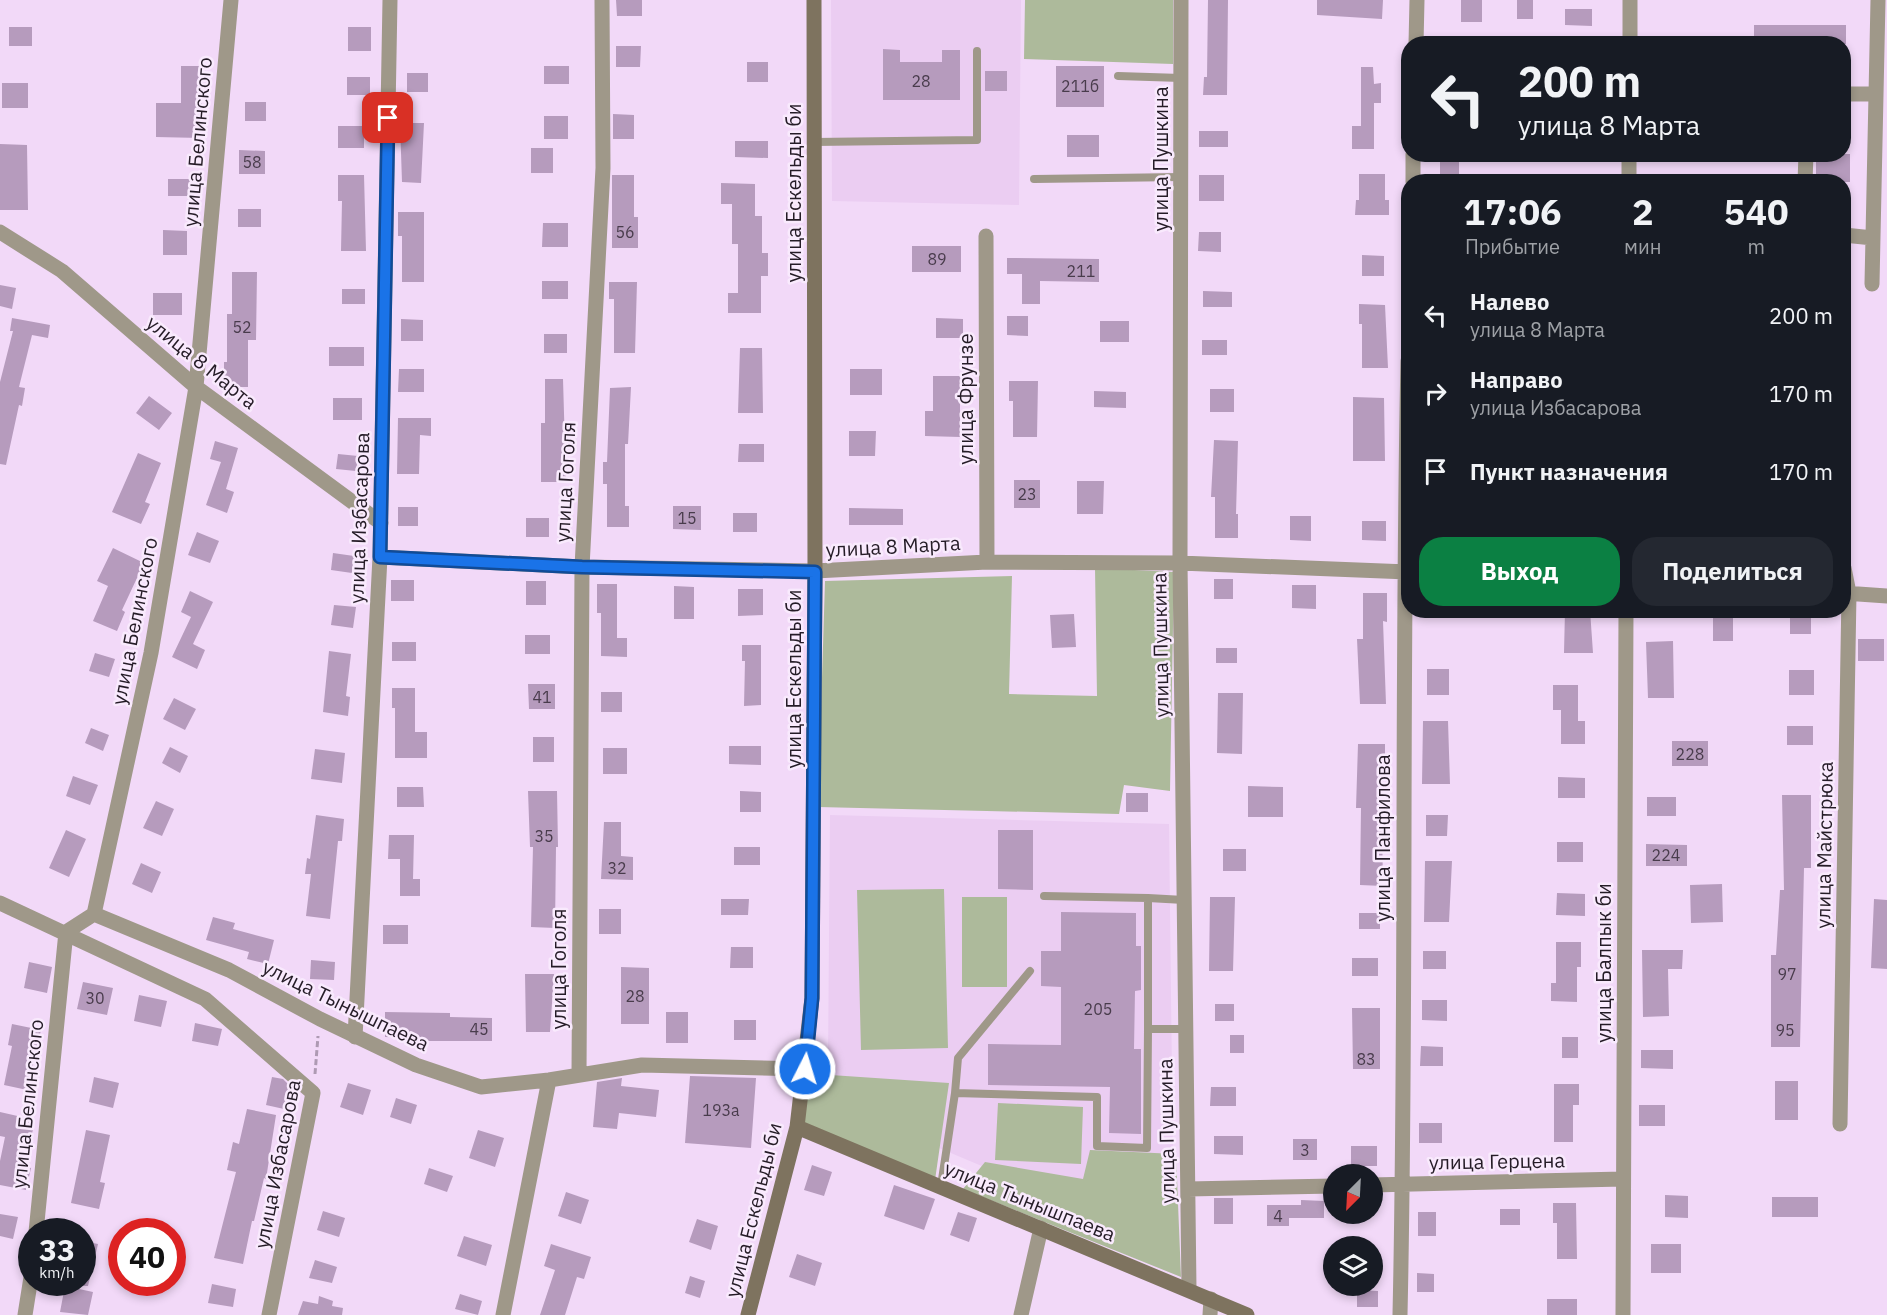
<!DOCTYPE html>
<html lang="ru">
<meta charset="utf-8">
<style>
:root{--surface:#171b24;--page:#242831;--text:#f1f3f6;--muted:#9ea1a6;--accent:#0b8043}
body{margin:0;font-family:"IBM Plex Sans",sans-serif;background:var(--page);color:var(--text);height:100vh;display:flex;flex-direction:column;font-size:22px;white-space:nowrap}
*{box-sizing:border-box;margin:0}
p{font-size:20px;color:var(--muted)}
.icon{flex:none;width:33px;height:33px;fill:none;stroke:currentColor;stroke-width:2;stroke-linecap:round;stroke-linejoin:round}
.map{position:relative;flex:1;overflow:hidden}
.sheet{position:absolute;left:1401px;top:174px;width:450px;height:444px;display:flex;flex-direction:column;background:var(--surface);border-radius:24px;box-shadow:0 3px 9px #0003}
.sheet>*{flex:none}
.hud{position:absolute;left:1401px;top:36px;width:450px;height:126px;border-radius:24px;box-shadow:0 3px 9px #0003;background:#171b24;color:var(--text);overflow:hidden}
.needle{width:39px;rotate:204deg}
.buttons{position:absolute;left:1323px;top:1164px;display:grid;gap:12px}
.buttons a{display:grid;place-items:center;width:60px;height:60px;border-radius:50%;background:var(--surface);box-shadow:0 3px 9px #0003;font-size:30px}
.speed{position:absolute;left:18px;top:1218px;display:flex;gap:12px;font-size:30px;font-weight:700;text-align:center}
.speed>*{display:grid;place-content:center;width:78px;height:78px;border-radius:50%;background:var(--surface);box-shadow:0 3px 9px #0003;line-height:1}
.speed small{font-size:15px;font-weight:400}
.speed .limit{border:9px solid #d22;background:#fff;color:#111}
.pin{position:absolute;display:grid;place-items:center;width:51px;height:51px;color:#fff;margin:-26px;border-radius:12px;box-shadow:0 3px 9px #0006}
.me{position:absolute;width:66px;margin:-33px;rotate:5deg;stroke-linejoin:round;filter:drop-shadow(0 0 4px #0008)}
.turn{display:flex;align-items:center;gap:21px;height:126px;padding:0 18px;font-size:27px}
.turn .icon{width:78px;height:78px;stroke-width:2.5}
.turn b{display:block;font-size:42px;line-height:51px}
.eta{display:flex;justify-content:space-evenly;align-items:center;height:102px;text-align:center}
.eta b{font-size:36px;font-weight:800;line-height:42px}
.action{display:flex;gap:12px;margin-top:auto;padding:12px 18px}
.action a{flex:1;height:69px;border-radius:24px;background:var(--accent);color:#fff;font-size:24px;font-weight:800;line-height:69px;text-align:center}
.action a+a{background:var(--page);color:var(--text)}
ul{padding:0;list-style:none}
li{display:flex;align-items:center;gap:18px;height:78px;padding:0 18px}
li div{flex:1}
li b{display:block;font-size:22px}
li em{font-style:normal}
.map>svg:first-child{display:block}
.built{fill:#ebcdf2}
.green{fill:#adba9b}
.building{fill:#b69bbd}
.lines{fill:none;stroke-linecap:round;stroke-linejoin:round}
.path{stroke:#ae9ab3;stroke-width:3;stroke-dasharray:6 3;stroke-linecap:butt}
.lane{stroke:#9f9889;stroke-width:8}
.street{stroke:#9f9889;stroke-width:15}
.secondary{stroke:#7e735f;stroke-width:15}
.route-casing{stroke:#114b97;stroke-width:15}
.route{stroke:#1a73e8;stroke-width:10}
.labels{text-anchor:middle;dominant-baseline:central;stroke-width:5;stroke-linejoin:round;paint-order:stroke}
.number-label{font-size:16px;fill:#493c4c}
.street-label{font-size:20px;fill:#251c27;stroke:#f9eafd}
</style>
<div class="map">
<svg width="1887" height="1315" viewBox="0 0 1887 1315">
<rect width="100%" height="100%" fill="#f2d9f8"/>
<path class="built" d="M831 0H1021L1019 205 832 201Z
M830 815 1169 824 1174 1247 870 1119 834 1079 828 1062Z"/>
<path class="green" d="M1025 0H1173V64L1024 59Z
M1095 568 1174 572 1170 791 1124 785 1119 814 818 807 825 581 1012 576 1009 694 1097 696Z
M944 889 948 1048 861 1050 857 890Z
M962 897H1007V987H962Z
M816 1074 949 1083 935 1180 797 1122Z
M998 1103 1083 1107 1081 1164 995 1160Z
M1090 1150 1176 1154 1181 1277 963 1189 985 1162 1083 1179Z"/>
<path class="building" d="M616 0H642V16H617Z
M1208 0H1228L1227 95H1203L1204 77H1207Z
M1317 0H1383L1382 19 1317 15Z
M1461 0H1482V22H1461Z
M1517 0H1533V19H1517Z
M1565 9H1592V26L1565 25Z
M1754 25H1846V44H1754Z
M9 27H32V46H9Z
M348 27H371V51H348Z
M616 46H641L640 67H616Z
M883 49 900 50V62H942V50H960V100H883Z
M747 62H768V82H747Z
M181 66H203L201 138 156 137V103H181Z
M544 66H569V84H544Z
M1056 66H1104V107H1056Z
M1361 67H1373L1374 84 1381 83V103H1374V149H1352V126H1361Z
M985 71H1007V91H985Z
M407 73H428V92H407Z
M347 77H370V95H347Z
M2 83H28V108H2Z
M245 102H266V121H245Z
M613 114 634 115V139H613Z
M544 116H568V139H544Z
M400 123H424L421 183 402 182Z
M338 126H364V148H338Z
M1199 131H1228V147H1199Z
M1067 135H1099V157H1067Z
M735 141H768V158L735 157Z
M0 144 27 145 28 210H0Z
M531 148H553V173H531Z
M239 150 265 151V174H239Z
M1440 154H1459V182H1440Z
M1816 154H1850V182H1816Z
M1359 174H1385V200H1389V215H1355L1356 200H1359Z
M338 175H364L366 251H341L342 201H338Z
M612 175H634V217H638V248H612Z
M1199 175H1224V201H1199Z
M168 179H193V196H168Z
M721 183 755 184V216H762V253H768V276H761V313H728V293H738V244H732V204H721Z
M238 209H261V227H238Z
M398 212H424V282H402V236H398Z
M543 223H568V247H542Z
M163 230 187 231V255H163Z
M1199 232H1221V252L1198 251Z
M912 246H961V272H912Z
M1362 255 1384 256V276H1362Z
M1007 258 1099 259V282L1040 281V304H1022V274H1007Z
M232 272H257L256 340H248V387H224V362H227V314H232Z
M542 281H568V299H542Z
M609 282H637L635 353H614V299H609Z
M0 285 16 288 12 309 0 306Z
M342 289H365V304H342Z
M1203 291 1232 292V307H1203Z
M153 293H182V315H153Z
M1359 304 1385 305 1388 368H1362V324H1359Z
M1007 316H1028V336L1007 335Z
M12 318 50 325 48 338 32 335 19 387 25 388 22 406 19 405 6 465 0 464V382L13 331H10Z
M936 318 963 319V338H936Z
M401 319 423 320V341H401Z
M1100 321H1129V342H1100Z
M544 334H567V353H544Z
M1202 340H1227V355H1202Z
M329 347H364V366H329Z
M740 348H762L763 413H738Z
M399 369H424V392H398Z
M850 369H882V395H850Z
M933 376H963V393H960V437L925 436V411H933Z
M545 379H563L566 482H541V423H545Z
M1009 381H1038L1037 437H1013V401H1009Z
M631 387 628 444H625V506H629V527H607V484H603V462H607L610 388Z
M1210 389H1234V412H1210Z
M1094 391 1126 392V408L1094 407Z
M149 396 172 413 159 430 136 413Z
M1353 397 1384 398 1385 461H1353Z
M333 398H362V420H333Z
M398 418H431V436L420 435 419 474H397Z
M849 431H876L875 456H849Z
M1214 440 1238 441 1236 514H1238V538H1215V497H1211Z
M215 441 238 448 226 489 234 492 227 513 206 505 221 462 210 459Z
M739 444H764V462H738Z
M138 453 161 463 145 502 150 504 141 524 112 512Z
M338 454 358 456 356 471 336 469Z
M1014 480H1040V508H1014Z
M1077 481H1104L1103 514H1077Z
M673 506H701V530L673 529Z
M398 507H418V526H398Z
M849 508 903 509V525H849Z
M733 513H757V532H733Z
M1290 516H1311V541L1290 540Z
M526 518H549V537H526Z
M1362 521H1386V541L1362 540Z
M197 532 219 541 210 563 188 555Z
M113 548 144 563 122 610 125 612 117 631 93 621 108 586 97 581Z
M333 553 354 556 352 573 331 570Z
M1214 579H1233V599H1214Z
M391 580H414V601H391Z
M526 581H546V605H526Z
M597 584H617V638H627V657L601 656V613H597Z
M1292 585H1316V609L1292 608Z
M674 586 694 587V619H674Z
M738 589H763V615L738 616Z
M190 591 213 602 193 644 205 650 197 669 172 657 191 617 181 612Z
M1363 593H1387V622L1383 621 1386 704H1360L1357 639H1363Z
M334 605 356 607 353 628 331 625Z
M1565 610H1590L1593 653H1564Z
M1713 610H1733V641H1713Z
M1790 610H1811V634H1790Z
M1074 614 1076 647 1052 648 1050 615Z
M525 635H550V654H525Z
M1858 639H1884V661H1858Z
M1673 641 1674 698H1648L1646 642Z
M392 642H416V661H392Z
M742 645H761V705L744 706 745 661H742Z
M1216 648H1237V663H1216Z
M329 651 351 654 346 696 350 697 348 716 323 712Z
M95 653 115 659 109 677 89 671Z
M1427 669H1449V695H1427Z
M1789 670H1814V695H1789Z
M528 684H555V709H529Z
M1553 685H1578V721H1585V744H1561V710H1553Z
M392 688H415V732H427V758H395V708H392Z
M601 692H622V712H601Z
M1218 693H1243L1242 754 1217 753Z
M174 698 196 709 185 730 163 719Z
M1423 721H1448L1450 784H1422Z
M1787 726H1813V745H1787Z
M91 728 109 735 103 751 85 743Z
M533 737H554V762H533Z
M1672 741H1708V766H1672Z
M1358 744H1385V765H1381L1383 886 1360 885 1361 808H1356Z
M729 746H761V765L729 764Z
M170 747 188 756 180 773 162 763Z
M603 748H627V774H603Z
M315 749 345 753 342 783 311 779Z
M73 776 98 785 90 805 66 796Z
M1558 777 1585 778V798H1558Z
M1248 786 1283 787V817H1248Z
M397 787H423L424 807H397Z
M528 791H557L558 847H556L555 928 531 927 533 847H530Z
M740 791 761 792V812H740Z
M1126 793H1148V812H1126Z
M1782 795H1811V868H1804L1800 1047H1771V955H1776L1780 890H1784Z
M1647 797H1676V816H1647Z
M156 801 174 809 162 836 143 828Z
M316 815 344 819 342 841H338L330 919 306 916 311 874H305L307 858 310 859Z
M1426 815H1448L1447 836H1426Z
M604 822H621V856L633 857V880L601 879Z
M66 830 86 839 69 877 49 868Z
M998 830H1033V890L998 889Z
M389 835H414L413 879H420V896H400V859H388Z
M1557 842H1583V862H1557Z
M1646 844 1687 845V866H1646Z
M734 847H760V865H734Z
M1223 849H1246V871H1223Z
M1425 861H1452L1449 922H1424Z
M141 863 161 872 152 893 132 884Z
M1722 884 1723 922 1691 923 1690 885Z
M1557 893 1585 894V916L1556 915Z
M1210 897H1235L1233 971H1209Z
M721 899H749L748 915H721Z
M1874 899 1887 900V969L1871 968Z
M599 909H621V934H599Z
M1061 912 1136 913V946H1141V990L1135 991 1134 1049H1141V1134L1109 1133 1110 1087 988 1085V1044L1061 1045V987L1041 986V951H1061Z
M1359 913H1380V929H1359Z
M213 917 235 923 233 929 274 940 268 964 247 959 249 952 206 940Z
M383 925H408V944H383Z
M1556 942H1581V967H1577V1002L1551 1001V983H1556Z
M731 947H753V968H730Z
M1642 950H1683L1682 969H1668L1669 1016 1643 1017Z
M1423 951H1446V969H1423Z
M1352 958H1378V976H1352Z
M311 960 335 962 334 980 310 979Z
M29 962 52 967 47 993 24 988Z
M621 967 649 968V1024H621Z
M525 974H554L550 1032H526Z
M83 982 113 988 107 1015 77 1009Z
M139 995 167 1001 161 1027 134 1021Z
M1422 1000H1447V1021L1422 1020Z
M1215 1004H1234V1021H1215Z
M1352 1008H1380V1069H1353Z
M385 1012 450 1013V1017L492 1018V1041H421V1038L385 1037Z
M666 1012H688V1043H666Z
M734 1020H756V1040H734Z
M195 1023 222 1029 218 1046 192 1041Z
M12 1024 41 1030 32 1069 37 1070 32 1091 4 1085 12 1046 8 1045Z
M1230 1035H1244V1053H1230Z
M1562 1037H1578V1058H1562Z
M1421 1046 1443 1047V1066H1420Z
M1641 1050H1673V1069L1641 1068Z
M690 1076 756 1078 751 1148 685 1143Z
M94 1077 119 1083 113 1108 89 1102Z
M272 1077 283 1079 289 1085 284 1109 266 1105Z
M622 1078 621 1086 659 1090 656 1117 619 1113 617 1129 593 1127 597 1082Z
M1775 1081H1798V1120H1775Z
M348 1083 371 1090 363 1115 340 1107Z
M1554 1084H1579V1105H1573V1142H1554Z
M1211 1087H1236V1106H1210Z
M396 1098 417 1105 411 1124 390 1117Z
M1639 1105H1665V1126H1639Z
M247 1109 276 1115 266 1179 264 1178 254 1221H252L243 1264 214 1258 236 1172 227 1170 233 1142 239 1144Z
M0 1112 35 1120 25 1166 31 1168 26 1190 0 1185V1161L5 1137 0 1136Z
M1419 1123H1442V1143H1419Z
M86 1130 110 1135 100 1182 105 1183 99 1209 71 1203Z
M478 1130 504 1138 495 1167 469 1158Z
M1214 1136H1243V1155L1214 1154Z
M1293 1139H1317V1160H1293Z
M1351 1146H1377V1166H1351Z
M812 1165 832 1172 824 1196 804 1190Z
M429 1168 453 1176 447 1192 424 1184Z
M894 1185 935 1199 924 1230 884 1216Z
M566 1192 589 1200 581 1224 558 1216Z
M1665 1195 1688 1196V1218L1665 1217Z
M1772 1197H1818V1217H1772Z
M1214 1198H1233V1224H1214Z
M1301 1200 1324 1201V1218H1289V1226H1267V1205H1301Z
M1553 1203H1576L1577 1259H1557V1223H1553Z
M1500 1209H1520V1225H1500Z
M323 1211 345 1218 339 1237 317 1230Z
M958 1212 977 1218 969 1242 950 1235Z
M1418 1212H1436V1236H1418Z
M0 1214 18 1217 13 1239 0 1236Z
M697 1219 718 1226 711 1250 689 1242Z
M464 1236 492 1245 486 1266 457 1256Z
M82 1241 98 1244 88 1286H82Z
M551 1244 591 1257 584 1279 577 1277 565 1315H540L555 1270 544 1266Z
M1651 1244H1681V1273H1651Z
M797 1254 822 1263 815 1286 789 1277Z
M315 1260 337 1267 332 1283 309 1278Z
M1417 1273 1434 1274V1292H1417Z
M690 1276 705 1281 700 1298 685 1293Z
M212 1284 236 1289 233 1307 208 1303Z
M65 1286 93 1292 88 1315 60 1312Z
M1357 1290 1378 1291V1307H1357Z
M460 1294 482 1301 478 1315 455 1309Z
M319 1296 333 1301 332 1306 343 1308 342 1315H298L303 1301 318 1304Z
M1547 1299H1577V1315H1547Z"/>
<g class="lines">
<path class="path" d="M315 1074 318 1036"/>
<path class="lane" d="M1118 76 1181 78
M814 142 977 140V51
M1034 179 1181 177
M1044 896 1148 898V1029H1186
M1148 898 1184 900
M1030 971 958 1058 955 1093 1097 1097V1146L1147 1148 1148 1029
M941 1186 955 1093"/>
<path class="street" d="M1181 0 1180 563 1189 1289
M1416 44 1417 0
M1630 44V0
M1844 94H1876
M1413 182V154
M1629 182V154
M1805 182 1806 154
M0 232 62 271 196 387 381 523
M1844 235 1873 238
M986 236 987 562
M1872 284 1878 0
M380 557 582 567 815 571 987 562 1180 563 1408 572
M1844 593 1887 596
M0 903 205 999 313 1093 269 1315
M94 914 229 970 320 1019 416 1065 481 1087 549 1080 642 1065 805 1069
M355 1037 380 557 390 0
M579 1074 582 567 603 168 602 0
M1840 1124 1849 593 1844 568
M1372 1185 1623 1179
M1188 1189 1334 1186
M36 1232 66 932 94 914 151 653 196 387 231 0
M25 1315 32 1271
M503 1315 549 1080
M1021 1315 1041 1228
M1210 1315 1211 1299
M1400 1315C1407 997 1401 679 1408 361
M1623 1315 1626 610"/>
<path class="secondary" d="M797 1127 1247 1315
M748 1315 797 1127 812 998 815 571 814 0"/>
</g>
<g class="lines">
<defs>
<path id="route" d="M388 118 380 557 582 567 815 572 812 998 805 1069"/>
</defs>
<use href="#route" class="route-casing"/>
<use href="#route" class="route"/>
</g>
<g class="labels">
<g class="number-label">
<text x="921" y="81">28</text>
<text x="1080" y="86">211б</text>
<text x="252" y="162">58</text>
<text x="625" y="232">56</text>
<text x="937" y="259">89</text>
<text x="1081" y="271">211</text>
<text x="242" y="327">52</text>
<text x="1027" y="494">23</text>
<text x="687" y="518">15</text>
<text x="542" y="697">41</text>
<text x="1690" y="754">228</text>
<text x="544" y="836">35</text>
<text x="1666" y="855">224</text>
<text x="617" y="868">32</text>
<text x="1787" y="974">97</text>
<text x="635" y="996">28</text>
<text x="95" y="998">30</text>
<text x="1098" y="1009">205</text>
<text x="479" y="1029">45</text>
<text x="1785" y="1030">95</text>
<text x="1366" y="1059">83</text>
<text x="721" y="1110">193а</text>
<text x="1305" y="1150">3</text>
<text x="1278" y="1216">4</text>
</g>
<g class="street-label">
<text transform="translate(197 142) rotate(-85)">улица Белинского</text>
<text transform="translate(1160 159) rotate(-90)">улица Пушкина</text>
<text transform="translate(793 193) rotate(-90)">улица Ескельды би</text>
<text transform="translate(202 362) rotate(39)">улица 8 Марта</text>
<text transform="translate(965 399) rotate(-90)">улица Фрунзе</text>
<text transform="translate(565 482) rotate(-87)">улица Гоголя</text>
<text transform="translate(359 518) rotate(-88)">улица Избасарова</text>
<text transform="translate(893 546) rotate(-3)">улица 8 Марта</text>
<text transform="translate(134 621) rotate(-79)">улица Белинского</text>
<text transform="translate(1160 645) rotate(-91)">улица Пушкина</text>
<text transform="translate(793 679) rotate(-90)">улица Ескельды би</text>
<text transform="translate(1382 838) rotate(-90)">улица Панфилова</text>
<text transform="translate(1824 845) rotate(-89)">улица Майстрюка</text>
<text transform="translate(1603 963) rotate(-90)">улица Балпык би</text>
<text transform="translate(558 969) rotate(-90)">улица Гоголя</text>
<text transform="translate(346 1005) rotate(26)">улица Тынышпаева</text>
<text transform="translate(27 1104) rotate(-84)">улица Белинского</text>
<text transform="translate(1166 1131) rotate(-91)">улица Пушкина</text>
<text transform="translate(1497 1161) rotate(-1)">улица Герцена</text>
<text transform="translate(277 1164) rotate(-79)">улица Избасарова</text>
<text transform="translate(1030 1201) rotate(22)">улица Тынышпаева</text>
<text transform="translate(753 1210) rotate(-76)">улица Ескельды би</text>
</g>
</g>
</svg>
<div class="buttons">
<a><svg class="needle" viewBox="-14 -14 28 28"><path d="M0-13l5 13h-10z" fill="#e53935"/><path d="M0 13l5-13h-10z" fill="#9ea1a6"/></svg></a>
<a><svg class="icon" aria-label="layers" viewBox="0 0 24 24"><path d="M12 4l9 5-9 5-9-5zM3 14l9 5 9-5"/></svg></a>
</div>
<div class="speed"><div>33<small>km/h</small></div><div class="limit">40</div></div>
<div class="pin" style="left:388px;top:118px;background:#d93025"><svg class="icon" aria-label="arrive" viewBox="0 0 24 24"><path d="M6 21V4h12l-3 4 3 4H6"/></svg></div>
<svg class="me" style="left:805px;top:1069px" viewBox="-20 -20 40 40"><circle r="17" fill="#1a73e8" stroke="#fff" stroke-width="3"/><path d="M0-11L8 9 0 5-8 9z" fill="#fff"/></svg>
<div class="hud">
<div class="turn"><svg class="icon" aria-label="left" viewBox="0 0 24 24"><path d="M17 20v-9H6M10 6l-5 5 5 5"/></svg><div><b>200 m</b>улица 8 Марта</div></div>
</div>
<section class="sheet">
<div class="eta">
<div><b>17:06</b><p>Прибытие</p></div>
<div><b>2</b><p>мин</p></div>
<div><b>540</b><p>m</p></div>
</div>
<ul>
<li><svg class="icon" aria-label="left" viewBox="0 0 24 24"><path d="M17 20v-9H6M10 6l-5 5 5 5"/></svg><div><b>Налево</b><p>улица 8 Марта</p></div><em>200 m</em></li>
<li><svg class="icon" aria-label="right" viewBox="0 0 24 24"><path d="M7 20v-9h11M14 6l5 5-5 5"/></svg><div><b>Направо</b><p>улица Избасарова</p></div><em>170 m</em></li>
<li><svg class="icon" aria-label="arrive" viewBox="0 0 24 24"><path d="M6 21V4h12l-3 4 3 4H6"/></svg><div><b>Пункт назначения</b></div><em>170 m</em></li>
</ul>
<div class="action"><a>Выход</a><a>Поделиться</a></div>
</section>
</div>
